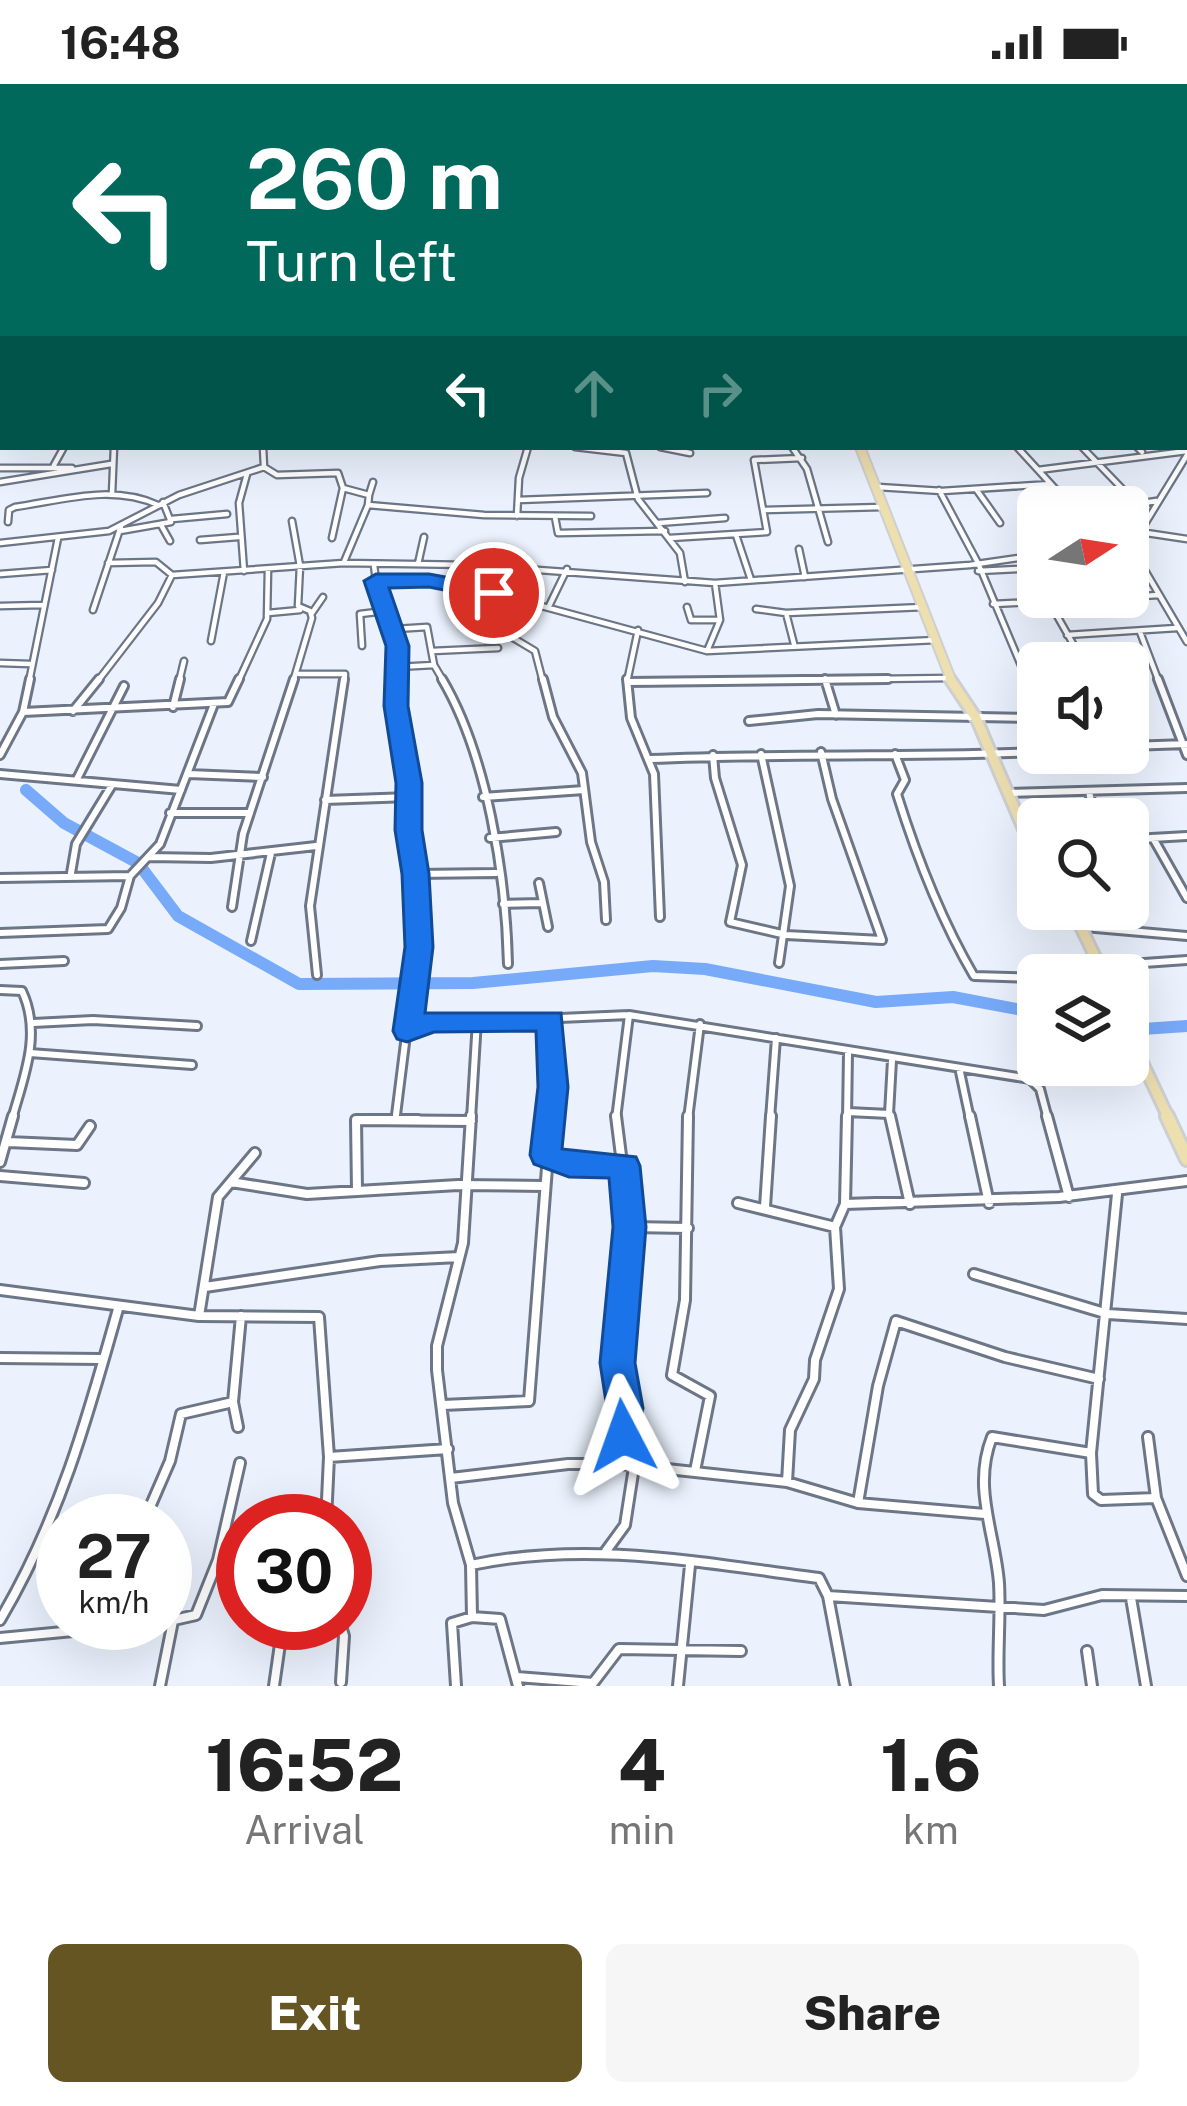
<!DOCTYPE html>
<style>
:root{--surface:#fff;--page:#f6f6f6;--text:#222;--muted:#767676;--accent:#645522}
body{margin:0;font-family:"Public Sans",sans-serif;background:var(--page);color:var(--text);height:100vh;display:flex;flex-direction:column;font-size:45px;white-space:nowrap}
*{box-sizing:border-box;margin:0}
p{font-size:39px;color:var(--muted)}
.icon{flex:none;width:66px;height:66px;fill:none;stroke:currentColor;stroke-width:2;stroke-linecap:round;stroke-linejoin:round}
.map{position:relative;height:1602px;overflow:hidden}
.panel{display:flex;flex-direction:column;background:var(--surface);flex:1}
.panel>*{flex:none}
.top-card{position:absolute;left:0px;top:0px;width:1188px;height:366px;box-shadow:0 12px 48px #0002;background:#00695c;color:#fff;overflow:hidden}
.needle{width:78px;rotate:78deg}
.buttons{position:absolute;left:1017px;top:402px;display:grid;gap:24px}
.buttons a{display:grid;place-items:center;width:132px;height:132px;border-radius:18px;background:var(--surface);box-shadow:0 12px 48px #0002;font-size:60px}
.speed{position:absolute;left:36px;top:1410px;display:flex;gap:24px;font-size:60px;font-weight:700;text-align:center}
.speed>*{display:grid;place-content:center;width:156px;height:156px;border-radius:50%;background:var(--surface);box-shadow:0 12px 48px #0002;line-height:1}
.speed small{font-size:30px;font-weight:400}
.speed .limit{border:18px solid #d22;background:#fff;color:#111}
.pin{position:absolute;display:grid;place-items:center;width:102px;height:102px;color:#fff;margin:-51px;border:6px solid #fff;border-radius:50%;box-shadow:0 3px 12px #0007}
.me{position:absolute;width:132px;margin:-66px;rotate:356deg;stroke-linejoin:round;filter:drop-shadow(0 0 9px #0008)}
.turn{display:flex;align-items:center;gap:42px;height:252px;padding:0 48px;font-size:54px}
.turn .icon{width:156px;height:156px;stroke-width:2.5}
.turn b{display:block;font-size:84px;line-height:102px}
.lanes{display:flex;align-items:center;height:114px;padding:0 48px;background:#0003;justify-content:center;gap:60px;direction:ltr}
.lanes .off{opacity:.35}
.eta{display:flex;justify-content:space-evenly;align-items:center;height:204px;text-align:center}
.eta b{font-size:72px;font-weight:800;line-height:84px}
.primary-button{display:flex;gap:24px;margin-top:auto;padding:24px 48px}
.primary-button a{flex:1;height:138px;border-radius:18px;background:var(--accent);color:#fff;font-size:48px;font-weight:800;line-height:138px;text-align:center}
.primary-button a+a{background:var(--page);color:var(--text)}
.status{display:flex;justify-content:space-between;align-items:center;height:84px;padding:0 60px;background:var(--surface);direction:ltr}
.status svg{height:33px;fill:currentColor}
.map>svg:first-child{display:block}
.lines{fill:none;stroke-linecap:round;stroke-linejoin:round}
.river{stroke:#78aafa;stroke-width:12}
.minor-far3-casing{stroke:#6c7686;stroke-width:6}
.minor-far2-casing{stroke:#6c7686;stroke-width:9}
.minor-far1-casing{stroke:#6c7686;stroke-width:12}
.minor-casing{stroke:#6c7686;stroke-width:14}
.primary-far2-casing{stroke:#cecfd1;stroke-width:12}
.primary-far1-casing{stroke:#cecfd1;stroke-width:15}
.primary-casing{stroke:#cecfd1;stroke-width:18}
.trunk-casing{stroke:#cecfd1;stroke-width:9}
.minor-far3{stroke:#fff;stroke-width:3}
.minor-far2{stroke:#fff;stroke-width:4.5}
.minor-far1{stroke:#fff;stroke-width:6}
.minor{stroke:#fff;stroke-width:8}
.primary-far2{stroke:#eedfaf;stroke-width:8}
.primary-far1{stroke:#eedfaf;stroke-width:9}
.primary{stroke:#eedfaf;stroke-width:12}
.trunk{stroke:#e8d494;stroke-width:6}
.route{fill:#1a73e8;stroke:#114b97;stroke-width:3}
</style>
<div class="status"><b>16:48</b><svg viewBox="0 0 49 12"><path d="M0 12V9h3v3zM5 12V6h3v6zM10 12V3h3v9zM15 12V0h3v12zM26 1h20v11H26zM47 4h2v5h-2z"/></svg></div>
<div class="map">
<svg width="1187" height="1602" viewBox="0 0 1187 1602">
<rect width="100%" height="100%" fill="#ebf2fd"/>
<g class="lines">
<path class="river" d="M26 706 64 739 138 779 178 832 299 900 473 899 653 882 705 885 876 918 953 913 1038 929
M1128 946 1187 942"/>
<defs>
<path id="minor-far3" d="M525 0 531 3
M853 0 887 1
M1171 0 1187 3
M644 1 665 3
M834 3 838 0
M1185 111 1187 100"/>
<path id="minor-far2" d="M1185 322 1187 327
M575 363 626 369 638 415 680 469 685 498
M660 363 690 369
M792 363 807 385 828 458
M1017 363 1072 423
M1082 363 1137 420
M1137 363 1142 368
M1187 371 1140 448 1187 455
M54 381 64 363
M264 383 277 391 338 389 343 404 369 411 368 421 484 431 591 432
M0 384H72
M1038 386 1187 367
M0 398 111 380
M878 403 942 407 1051 400
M976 405 1000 439
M939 406 978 479 1028 598
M112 410 114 363
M369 411 373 398
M518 416 707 409
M1118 423 1156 417
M764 426 883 423
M517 432 519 394 528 363
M555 433 558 449 665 447
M172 435 227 430
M292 437 300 482 298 522 310 527 312 534 293 598
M8 438 9 426 15 423C63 416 112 400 158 421
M658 439 725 434
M161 441 170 457
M120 447 171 438 163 418
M1140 448 1130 461 1187 558
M736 451 751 496
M332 454 343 404
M670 454 767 448 754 376 802 374
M200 456 238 453
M0 459 109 447 179 411 264 383 263 363
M799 465 805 493
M344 478 368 421
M108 479 156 478 172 491 344 479 472 481 715 499 970 481 1038 471
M418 480 424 453
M1128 480 1141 479
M374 481 378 513 395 545 397 598
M244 487 239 419 247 390
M978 487 1038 484
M0 490 52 486
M376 497H429L494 509 707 567 936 556
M508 512 510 552 535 567 543 598
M1128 513 1158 511
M1048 516 1084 579
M993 520 1124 513
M0 522 43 521
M549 522 567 485
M687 523 691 536H720
M756 525 786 529 924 523
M93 526 121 442
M268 529 300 526
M312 529 323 513
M786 529 794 560
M395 545 427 543 434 581 444 598
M1140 548 1159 598
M1067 551 1177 544
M211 557 224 488
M362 562 360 530 385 527
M432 567 498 564
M707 567 720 536 715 499
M0 579 30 580
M397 583 434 581
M299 590H345L344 598
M29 598 58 454
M97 598 158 519 172 491
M179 598 184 577
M238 598 267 535 268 485
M627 598 638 546
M647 598 950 594"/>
<path id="minor-far1" d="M397 595 419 863 408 947
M442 595C487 671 506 792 508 880
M543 595 553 633 582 689 591 758 604 798 606 836
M627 595 631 634 654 690 660 833
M825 595 836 631
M1027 595 1038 622
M1158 595 1187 671
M628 598 888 595
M173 623 180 595
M73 627 99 595
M23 628 228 618 239 595
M749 637 818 630 1038 634
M1128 662 1187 660
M761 670 790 802 779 879
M895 670 905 696 897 710C917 774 940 834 974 892L1038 894
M0 671 23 628 30 595
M713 671 715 694 742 781 730 838 786 851 882 856 832 715 821 668
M650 675C780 669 909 674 1038 668
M0 690 181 706
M189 690 263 693
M77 695 124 602
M1089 707 1093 728
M1008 709 1187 704
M483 713 584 706
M325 716 410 713
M170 729H250
M490 754 556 748
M1153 754 1187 814
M1134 755 1187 752
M149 773 211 774 316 762
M71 789 76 760 112 701
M416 790 496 789
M0 794 130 792
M539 799 548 843
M503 820 541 819
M232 823 243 750 294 595
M1084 843 1187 852
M0 849 108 845 121 824 130 792 160 760 214 620
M251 857 271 769
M0 880 64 877
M1101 882 1187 876
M317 891 310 822 344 595
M0 906 22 907C42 950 24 992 12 1035
M550 937 551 1035
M33 939 93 936 197 942
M30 969 192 981
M960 988 970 1035
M848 1028 889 1030 890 1035
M889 1030 892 976
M396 1031 406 951 419 940 629 931 1030 995 1040 1005 1048 1035
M364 1035H418
M471 1035 477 936
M616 1035 629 931
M688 1035 700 940
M770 1035 776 954
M847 1035 848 969"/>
<path id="minor" d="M616 1032 630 1143 617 1279 625 1324 621 1380
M688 1032 685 1216 672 1291 710 1312 695 1387
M890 1032 910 1120
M970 1032 989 1119
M1047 1032 1069 1113
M8 1058 77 1061 90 1042
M546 1071 569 1080 624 1081
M0 1078 13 1032
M0 1092 84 1099
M231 1098 307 1110 458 1101 544 1102
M357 1106 356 1036 471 1037
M1117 1110 1091 1369 1093 1410 1101 1416 1156 1414 1187 1492
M738 1119 835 1143 845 1120 1059 1113 1187 1097
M845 1120 847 1032
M765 1123 771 1032
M630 1143 688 1144
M974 1190 1108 1230 1187 1235
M205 1203 380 1177 459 1173
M0 1206 199 1232 319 1233 329 1373 326 1437
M199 1232 218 1113 255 1069
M0 1274 101 1275
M443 1321 529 1317 551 1032
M238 1343 233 1318 241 1232
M1148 1353 1156 1414
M329 1373 448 1365
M451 1394 568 1380H621L787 1398 858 1419 985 1430
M787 1398 790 1346 814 1295 815 1276 839 1205 835 1143
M858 1419 878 1302 896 1237 1005 1273 1099 1295
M144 1437 170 1377 181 1330 233 1318
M606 1467 625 1441 634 1383
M471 1481C588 1456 702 1479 819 1494L828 1512 845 1602
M828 1512 1044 1526 1102 1511 1187 1512
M1131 1514 1146 1602
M472 1533 500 1535 518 1602
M0 1536C59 1436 87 1336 118 1225
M165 1538 196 1531 218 1476 240 1379
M340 1539 344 1552 341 1598
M0 1554 157 1539
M1087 1567 1092 1602
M517 1593 593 1599 619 1565 741 1567
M160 1602 173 1537
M274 1602 283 1539
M456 1602 452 1539 472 1533 471 1481 453 1419 437 1286V1262L463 1159 471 1032
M678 1602 690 1481
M999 1602C997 1568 1001 1533 999 1499 995 1448 972 1404 992 1353L1091 1369"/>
<path id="primary-far2" d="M860 363 952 598"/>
<path id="primary-far1" d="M950 595 976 634 1038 779
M1072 825 1104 891
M1128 948 1169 1035"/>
<path id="primary" d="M1167 1032 1187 1075"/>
<path id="trunk" d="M1082 0 1095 3"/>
</defs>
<use href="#minor-far3" class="minor-far3-casing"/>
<use href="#minor-far2" class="minor-far2-casing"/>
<use href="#minor-far1" class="minor-far1-casing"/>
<use href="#minor" class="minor-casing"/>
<use href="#primary-far2" class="primary-far2-casing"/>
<use href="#primary-far1" class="primary-far1-casing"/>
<use href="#primary" class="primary-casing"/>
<use href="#trunk" class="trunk-casing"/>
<use href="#minor-far3" class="minor-far3"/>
<use href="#minor-far2" class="minor-far2"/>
<use href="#minor-far1" class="minor-far1"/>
<use href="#minor" class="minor"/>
<use href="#primary-far2" class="primary-far2"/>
<use href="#primary-far1" class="primary-far1"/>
<use href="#primary" class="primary"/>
<use href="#trunk" class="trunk"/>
</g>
<path class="route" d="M429 490 494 502 506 509 494 516 429 503 389 504 409 562 408 622 422 699V746L429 790 433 863 425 929H561L568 1003 562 1065 636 1073 640 1082 646 1143 635 1279 643 1324 636 1364 623 1368 611 1364 605 1352 607 1324 600 1279 613 1143 609 1094 569 1093 534 1080 530 1071 538 1003 536 947 434 948 407 958 397 955 393 947 405 863 402 790 395 746 396 699 384 622 386 562 364 497 376 490Z"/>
</svg>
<div class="buttons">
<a><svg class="needle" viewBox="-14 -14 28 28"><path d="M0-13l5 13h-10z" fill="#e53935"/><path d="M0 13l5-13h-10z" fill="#767676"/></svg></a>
<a><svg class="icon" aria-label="sound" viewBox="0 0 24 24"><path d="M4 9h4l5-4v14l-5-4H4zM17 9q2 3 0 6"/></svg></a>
<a><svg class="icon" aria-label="search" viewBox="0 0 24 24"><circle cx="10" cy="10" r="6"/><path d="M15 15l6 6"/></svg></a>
<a><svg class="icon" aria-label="layers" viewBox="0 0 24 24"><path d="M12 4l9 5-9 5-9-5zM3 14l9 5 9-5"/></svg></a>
</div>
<div class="speed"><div>27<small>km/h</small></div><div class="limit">30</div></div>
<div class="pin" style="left:494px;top:509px;background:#d93025"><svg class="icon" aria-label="arrive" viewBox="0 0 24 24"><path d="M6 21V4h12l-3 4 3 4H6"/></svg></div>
<svg class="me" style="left:623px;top:1352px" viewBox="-20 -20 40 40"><path d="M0-17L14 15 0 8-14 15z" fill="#1a73e8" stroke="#fff" stroke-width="4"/></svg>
<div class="top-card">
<div class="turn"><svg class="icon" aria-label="left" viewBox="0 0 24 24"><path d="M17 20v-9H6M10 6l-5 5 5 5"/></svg><div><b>260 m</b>Turn left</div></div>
<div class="lanes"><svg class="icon" aria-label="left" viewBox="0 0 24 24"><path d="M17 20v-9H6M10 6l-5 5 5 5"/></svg><svg class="icon off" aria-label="ahead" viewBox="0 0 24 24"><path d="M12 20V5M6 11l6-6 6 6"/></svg><svg class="icon off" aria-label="right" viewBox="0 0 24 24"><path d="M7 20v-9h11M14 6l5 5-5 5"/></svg></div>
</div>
</div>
<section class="panel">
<div class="eta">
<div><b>16:52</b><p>Arrival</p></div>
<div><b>4</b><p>min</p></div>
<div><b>1.6</b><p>km</p></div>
</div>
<div class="primary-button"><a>Exit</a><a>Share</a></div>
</section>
